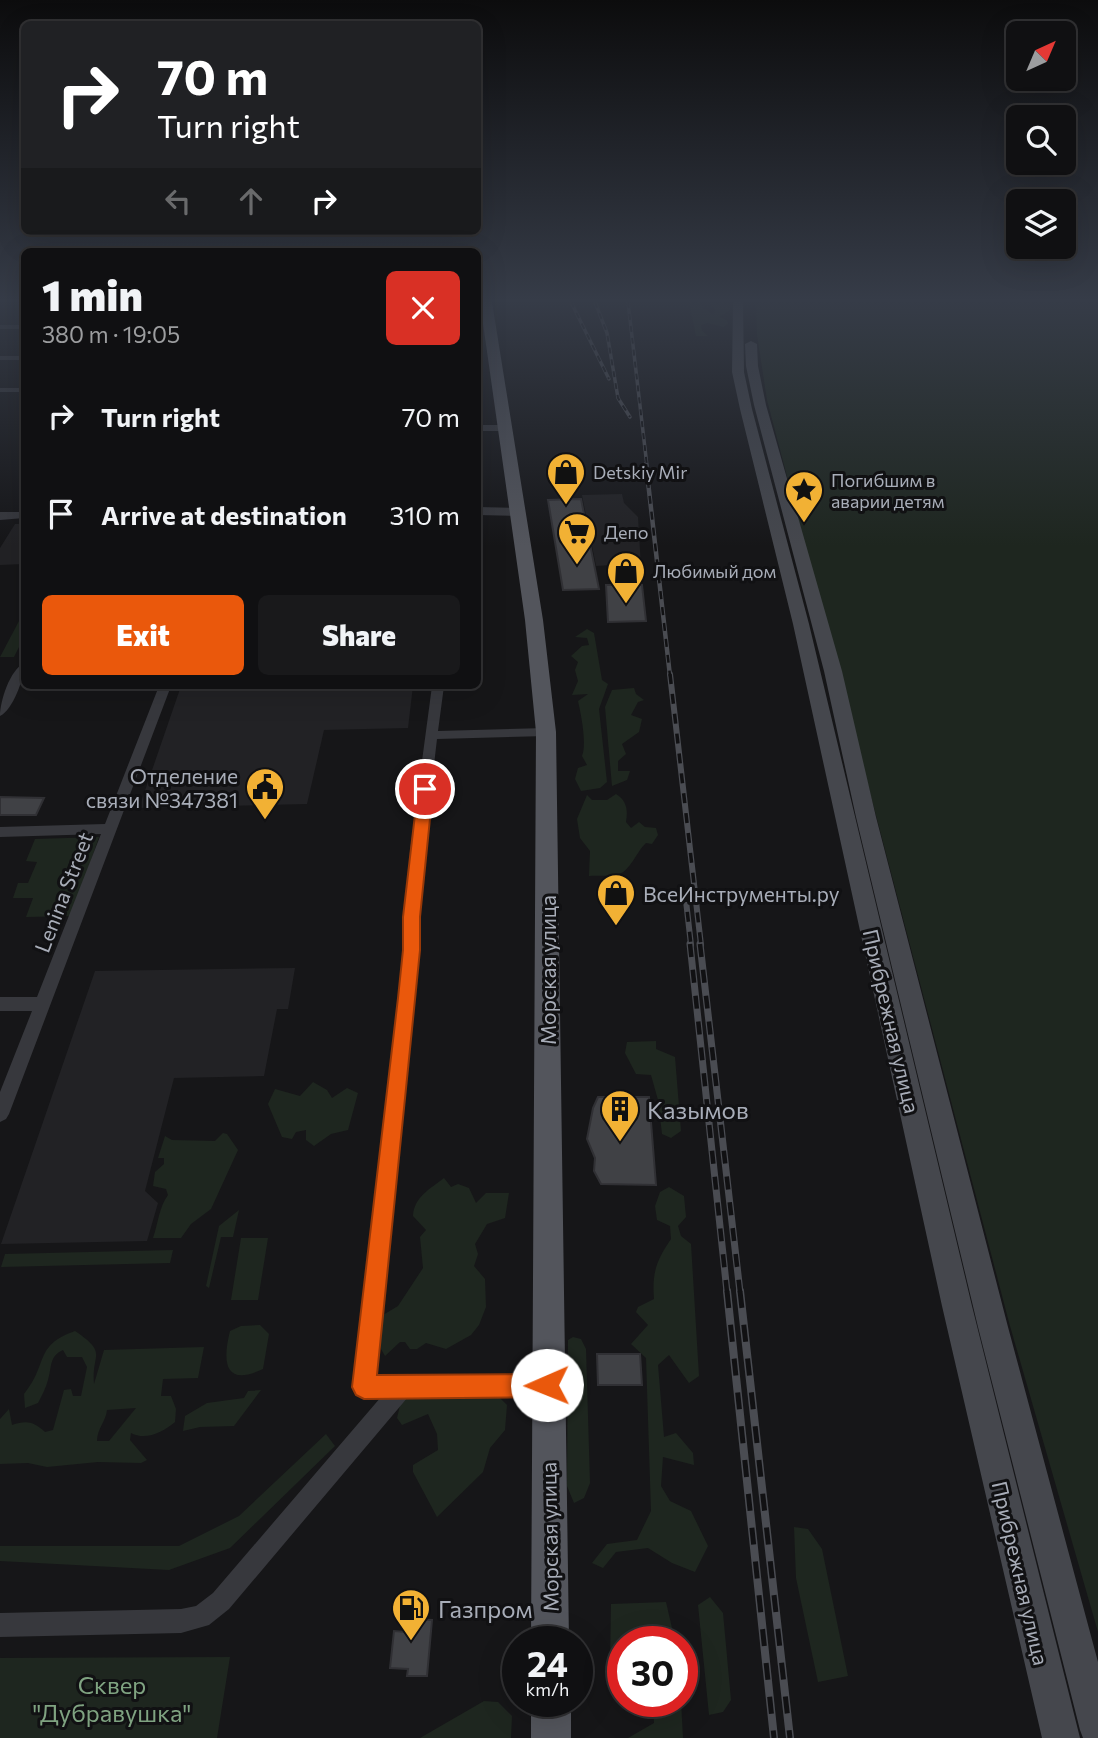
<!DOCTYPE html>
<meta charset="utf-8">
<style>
:root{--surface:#101012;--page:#19191b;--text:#f1f3f6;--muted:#9c9d9f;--line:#303032;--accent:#ea580c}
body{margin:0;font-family:Commissioner,sans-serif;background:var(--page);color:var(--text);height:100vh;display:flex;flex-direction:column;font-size:26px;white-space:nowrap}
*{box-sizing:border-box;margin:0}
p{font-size:23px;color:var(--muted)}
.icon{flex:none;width:38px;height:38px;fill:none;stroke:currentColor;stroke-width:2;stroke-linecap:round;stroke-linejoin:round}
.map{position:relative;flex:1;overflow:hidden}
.side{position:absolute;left:21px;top:248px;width:460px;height:441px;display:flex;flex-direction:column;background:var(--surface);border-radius:10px;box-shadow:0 7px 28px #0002,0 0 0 2px var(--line)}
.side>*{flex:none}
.hud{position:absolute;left:21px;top:21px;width:460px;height:214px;border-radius:10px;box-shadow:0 7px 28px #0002,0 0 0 2px var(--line);background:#202124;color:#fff;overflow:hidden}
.needle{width:46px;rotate:44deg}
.buttons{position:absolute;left:1006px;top:21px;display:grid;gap:14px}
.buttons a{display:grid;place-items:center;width:70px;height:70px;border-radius:10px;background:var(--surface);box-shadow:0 7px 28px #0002,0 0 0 2px var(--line);font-size:35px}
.speed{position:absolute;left:502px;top:1626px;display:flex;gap:14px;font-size:35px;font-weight:700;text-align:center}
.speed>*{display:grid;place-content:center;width:91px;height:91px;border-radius:50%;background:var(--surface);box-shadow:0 7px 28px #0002,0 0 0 2px var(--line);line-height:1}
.speed small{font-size:18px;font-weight:400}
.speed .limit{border:10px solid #d22;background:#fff;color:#111}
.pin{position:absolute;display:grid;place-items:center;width:60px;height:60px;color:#fff;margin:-30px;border:4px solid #fff;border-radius:50%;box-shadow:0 2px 7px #0007}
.me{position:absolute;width:77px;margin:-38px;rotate:269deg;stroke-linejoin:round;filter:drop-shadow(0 0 5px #0008)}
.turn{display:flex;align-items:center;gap:24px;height:147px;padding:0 21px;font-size:32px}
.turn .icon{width:91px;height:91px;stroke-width:2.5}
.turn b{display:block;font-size:49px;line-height:60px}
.lanes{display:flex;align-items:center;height:66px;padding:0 21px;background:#0003;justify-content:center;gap:35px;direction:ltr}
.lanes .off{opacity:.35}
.round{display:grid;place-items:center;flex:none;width:74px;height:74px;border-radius:10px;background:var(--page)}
.summary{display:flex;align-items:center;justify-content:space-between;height:119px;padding:0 21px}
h1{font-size:42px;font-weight:800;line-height:52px}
.button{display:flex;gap:14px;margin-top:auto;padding:14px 21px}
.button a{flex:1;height:80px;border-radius:10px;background:var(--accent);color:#fff;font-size:28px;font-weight:800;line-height:80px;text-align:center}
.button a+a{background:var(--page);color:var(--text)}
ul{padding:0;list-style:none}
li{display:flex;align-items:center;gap:21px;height:98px;padding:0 21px}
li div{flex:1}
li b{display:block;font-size:26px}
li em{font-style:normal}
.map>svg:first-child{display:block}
.built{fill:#222225}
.green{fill:#1e261f;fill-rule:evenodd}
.building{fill:#404145;stroke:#303034;stroke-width:2}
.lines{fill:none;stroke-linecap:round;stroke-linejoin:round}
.minor{fill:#37383d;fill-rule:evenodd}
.tertiary{fill:#37383d;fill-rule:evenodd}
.secondary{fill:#45474d;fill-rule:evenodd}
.primary{fill:#53555c;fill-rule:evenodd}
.rail-far4-casing{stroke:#4a4c52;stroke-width:3.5}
.rail-far3-casing{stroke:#4a4c52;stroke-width:4.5}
.rail-far2-casing{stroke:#4a4c52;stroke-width:6}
.rail-far1-casing{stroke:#4a4c52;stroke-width:7}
.rail-casing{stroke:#4a4c52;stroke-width:8}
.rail-far4{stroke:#111113;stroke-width:2;stroke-dasharray:6;stroke-linecap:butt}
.rail-far3{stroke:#111113;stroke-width:2.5;stroke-dasharray:8;stroke-linecap:butt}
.rail-far2{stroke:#111113;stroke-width:3.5;stroke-dasharray:10;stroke-linecap:butt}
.rail-far1{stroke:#111113;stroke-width:4.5;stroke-dasharray:13;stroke-linecap:butt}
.rail{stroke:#111113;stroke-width:5;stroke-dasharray:17;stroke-linecap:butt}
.route{fill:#ea580c;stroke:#983908;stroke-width:2}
.labels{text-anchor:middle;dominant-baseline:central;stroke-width:6;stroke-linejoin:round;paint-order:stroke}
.far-poi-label{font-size:18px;fill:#a8adb8;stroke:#111113;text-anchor:start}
.poi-label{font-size:21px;fill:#a8adb8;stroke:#111113;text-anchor:end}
.street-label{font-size:21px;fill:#a8adb8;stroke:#111113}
.near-poi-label{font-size:24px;fill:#a8adb8;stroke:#111113;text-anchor:start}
.near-park-label{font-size:24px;fill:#7fa381;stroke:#111113}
</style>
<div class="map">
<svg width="1098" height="1738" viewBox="0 0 1098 1738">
<rect width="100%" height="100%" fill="#161618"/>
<path class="built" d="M622 494 624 503 638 517 642 584H616L612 565 596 566 582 495Z
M15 524H24V564L0 565V548Z
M181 686H413L408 728 324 730 307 804 139 808Z
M295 968 288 1009H277L264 1076 174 1078 145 1191 158 1203 147 1241 1 1244 95 971Z"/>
<path class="green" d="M689 302H701L703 308 713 314 716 311 711 303 727 302 731 306 730 310 719 317 727 320 728 324 723 327 708 323 701 325 702 331 708 336H696Z
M756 302H1098V1632L1010 1326 767 400 757 335Z
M19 621H24V637L14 657H0Z
M587 629 594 633 602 680 608 684 599 709 607 782 600 788 581 791 575 779 578 768 587 765 582 756C587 744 581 714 578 701L588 694 572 695 578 681 575 670 578 662 571 656 582 646 589 645 587 638 575 637Z
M634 688 636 694 644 700 638 702 631 715 642 719 639 732 622 744 626 754 618 761V771H630L627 780 612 786 605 707 612 690Z
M616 794C627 801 628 810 626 822L631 828 639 822 645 827 656 828 658 835 652 844 646 843C637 851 630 871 619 874 610 877 598 875 589 876L590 851 580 838 577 819 587 795 592 800H607Z
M99 837 72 916 26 917 33 898H13L18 883H28L37 862 26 861 35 839Z
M656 1041V1049L675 1057 681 1131 671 1138 662 1134 658 1100 651 1075 636 1074 625 1053 627 1042Z
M313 1082 327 1090 332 1098 347 1088 358 1093 348 1130 331 1134 314 1146 306 1140V1130L296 1132 292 1139 282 1137 268 1104 275 1089 300 1096Z
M223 1133 227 1134 238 1150 211 1209 191 1224 181 1238H153C158 1224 159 1207 168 1195L166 1189 153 1186 155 1172 164 1164V1158H158L165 1136 172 1140 215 1141Z
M444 1178 451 1187 458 1184 469 1188 476 1203 486 1193H509L505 1218 487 1224 475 1244 478 1254 474 1266 485 1279 486 1307 479 1325 471 1335 446 1349 426 1343 417 1349H410L405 1342H400L385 1356 381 1349 378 1318 398 1306 423 1268 420 1237 426 1230 413 1216C414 1197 430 1189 444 1178Z
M669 1187 684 1196 686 1217 678 1226 681 1236 691 1244 699 1376 689 1383 669 1355 658 1365 664 1437 676 1433 693 1453 694 1465 663 1457 661 1486 670 1501 691 1511 708 1546 695 1572 672 1563 648 1548 616 1552 603 1568 592 1563 607 1544 637 1540 651 1511 646 1358 631 1344 648 1325 636 1312 638 1307 654 1299C652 1273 656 1261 671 1239L670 1226 657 1220 655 1206 660 1192Z
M239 1210 233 1237H221L209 1288 206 1286 219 1226Z
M241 1238H268L258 1300H231Z
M173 1250 170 1263 1 1267 5 1254Z
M260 1325 269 1334 263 1369C225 1387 222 1363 230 1331L241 1326Z
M75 1331C109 1354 91 1353 94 1384L104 1350 204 1347 198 1378 163 1379 161 1396H171L176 1409 175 1422C163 1432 146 1441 131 1433L130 1440 147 1460 141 1463 98 1462 47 1467 28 1463 0 1464V1419L9 1409 12 1425C27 1420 34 1422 45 1432L53 1430 64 1390 71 1389 73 1396H81L87 1367 82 1357H67L63 1350C49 1356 52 1367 48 1380 46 1388 42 1395 38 1403L25 1408 24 1394C49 1364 33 1346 75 1331ZM136 1408 109 1441H97C97 1429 106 1421 107 1410Z
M573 1337 581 1339 586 1349 590 1483 584 1498 574 1503 567 1486 568 1340Z
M261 1390 234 1426 200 1427 183 1431 185 1416 207 1403 244 1398 248 1391Z
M403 1393 469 1395 484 1398 498 1396 507 1405 505 1430 490 1448 483 1472 437 1517 413 1472V1465L438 1450 437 1434 428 1414 402 1425 397 1418Z
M326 1434 335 1446 230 1548 169 1570 0 1561V1546H179L239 1516Z
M794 1527 808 1529 822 1549 848 1676 818 1682 796 1578Z
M710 1597 723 1613 731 1700 723 1712 709 1715 698 1605Z
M666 1602 675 1641 623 1642V1676L616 1690 610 1667 611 1604Z
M230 1657 217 1738H0V1658Z
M484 1701 498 1702 512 1716 511 1738H420Z
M653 1701H681L683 1738H628L654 1723Z"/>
<path class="building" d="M581 499 599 589 563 590 548 500Z
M606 585H642L646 621 608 622Z
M0 797 44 798 36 815H0Z
M598 1097H649L656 1185 601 1184 594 1171 595 1158 587 1139 593 1108Z
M597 1354H640L642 1385H598Z
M408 1619 432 1620 427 1676H407L408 1669 390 1668 394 1631 406 1632Z"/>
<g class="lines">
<path class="minor" d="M0 325H24V329H0Z
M0 356H24V360H0Z
M0 388H24V392H0Z
M478 425H505L509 428 505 431H478Z
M24 663C25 677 13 710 0 716 0 701 10 670 24 663Z
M159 686H171L9 1114 6 1119 0 1122V1092L32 1011H0V997H37L101 834 0 837V827L105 824Z
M432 686H444L438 731 546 728 552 732 546 736 437 739 424 851 419 950 375 1377 547 1375 554 1378 557 1385 554 1392 547 1395 408 1397 229 1609 209 1625 181 1633 0 1637V1613L181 1609 196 1606 213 1593 381 1397H364L357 1394 354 1387 405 950 410 851Z"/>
<path class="tertiary" d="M478 507 516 508 522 512 516 516 478 515Z
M0 512H24V518L0 520Z"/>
<path class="secondary" d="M733 302H743L744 372 752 409 809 624 972 1306 1080 1738H1042L942 1306 793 624 740 409 732 372Z
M751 341 757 344 758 366 766 405 842 671 876 817 1008 1327 1098 1662V1738H1083L1080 1730 978 1327 856 817 824 671 754 405 746 366 745 344Z"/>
<path class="primary" d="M480 302H492L543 620 556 732 569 1642H531L536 732 525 620Z
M531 1701H571V1738H531Z"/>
<defs>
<path id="rail-far4" d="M571 302 609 379
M595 302 607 333 618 398 630 417
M628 302 647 466"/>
<path id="rail-far3" d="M646 464 670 676"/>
<path id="rail-far2" d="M670 674 701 945
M685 892 691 945"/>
<path id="rail-far1" d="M690 944 727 1292
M700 944 740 1292"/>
<path id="rail" d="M727 1291 774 1738
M740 1291 790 1738"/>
</defs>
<use href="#rail-far4" class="rail-far4-casing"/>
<use href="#rail-far3" class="rail-far3-casing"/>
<use href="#rail-far2" class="rail-far2-casing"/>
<use href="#rail-far1" class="rail-far1-casing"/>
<use href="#rail" class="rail-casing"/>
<use href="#rail-far4" class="rail-far4"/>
<use href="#rail-far3" class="rail-far3"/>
<use href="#rail-far2" class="rail-far2"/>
<use href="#rail-far1" class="rail-far1"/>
<use href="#rail" class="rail"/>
</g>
<linearGradient id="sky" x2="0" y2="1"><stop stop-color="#0c0c0d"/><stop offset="0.55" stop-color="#363c48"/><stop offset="1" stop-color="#363c48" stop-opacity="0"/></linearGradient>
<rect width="1098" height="546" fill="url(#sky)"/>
<path class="route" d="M425 784 433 789 420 917V950L377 1375 547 1374 555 1377 559 1385 555 1393 547 1397 364 1399 356 1395 352 1387 398 998 403 950V917L418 789Z"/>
<defs>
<symbol id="shop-pin" viewBox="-11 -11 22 30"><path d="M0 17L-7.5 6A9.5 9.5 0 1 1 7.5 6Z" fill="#f2b134" stroke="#111113"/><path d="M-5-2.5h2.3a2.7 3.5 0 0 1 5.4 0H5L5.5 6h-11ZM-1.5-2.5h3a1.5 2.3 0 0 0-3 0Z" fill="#111"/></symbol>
<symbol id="sight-pin" viewBox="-11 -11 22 30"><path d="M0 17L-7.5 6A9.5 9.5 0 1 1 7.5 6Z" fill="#f2b134" stroke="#111113"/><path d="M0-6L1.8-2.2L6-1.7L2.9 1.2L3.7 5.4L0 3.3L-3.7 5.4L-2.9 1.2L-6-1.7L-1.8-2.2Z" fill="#111"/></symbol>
<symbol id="supermarket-pin" viewBox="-11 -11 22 30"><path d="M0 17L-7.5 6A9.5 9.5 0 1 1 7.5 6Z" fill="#f2b134" stroke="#111113"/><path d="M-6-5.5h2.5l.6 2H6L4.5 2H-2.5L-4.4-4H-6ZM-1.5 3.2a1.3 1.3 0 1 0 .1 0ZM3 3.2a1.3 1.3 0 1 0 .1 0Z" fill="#111"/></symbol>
<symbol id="civic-pin" viewBox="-11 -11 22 30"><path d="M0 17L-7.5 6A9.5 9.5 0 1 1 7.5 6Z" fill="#f2b134" stroke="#111113"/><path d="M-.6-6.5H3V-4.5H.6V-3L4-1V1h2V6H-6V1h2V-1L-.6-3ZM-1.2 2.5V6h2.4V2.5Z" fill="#111"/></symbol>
<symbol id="building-pin" viewBox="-11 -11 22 30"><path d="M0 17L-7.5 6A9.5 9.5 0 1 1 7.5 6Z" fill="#f2b134" stroke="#111113"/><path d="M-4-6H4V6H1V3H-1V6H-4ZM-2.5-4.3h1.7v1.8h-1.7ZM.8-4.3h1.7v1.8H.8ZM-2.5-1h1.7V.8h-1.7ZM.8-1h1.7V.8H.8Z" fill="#111"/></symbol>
<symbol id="fuel-pin" viewBox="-11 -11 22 30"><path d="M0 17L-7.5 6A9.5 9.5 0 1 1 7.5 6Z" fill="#f2b134" stroke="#111113"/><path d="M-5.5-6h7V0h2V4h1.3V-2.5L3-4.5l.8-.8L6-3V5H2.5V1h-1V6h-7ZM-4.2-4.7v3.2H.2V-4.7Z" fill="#111"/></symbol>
</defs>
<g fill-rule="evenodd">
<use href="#shop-pin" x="544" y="450" width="44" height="60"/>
<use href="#sight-pin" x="782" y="468" width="44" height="60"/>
<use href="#supermarket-pin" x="555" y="510" width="44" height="60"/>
<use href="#shop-pin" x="604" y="549" width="44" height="60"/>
<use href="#civic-pin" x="243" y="765" width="44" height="60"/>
<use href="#shop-pin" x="594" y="871" width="44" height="60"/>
<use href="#building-pin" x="598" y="1087" width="44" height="60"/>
<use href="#fuel-pin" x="389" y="1586" width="44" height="60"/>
</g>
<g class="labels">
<g class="far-poi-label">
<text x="593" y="472">Detskiy Mir</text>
<text x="831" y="480">Погибшим в<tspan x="831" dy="21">аварии детям</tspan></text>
<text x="604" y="532">Депо</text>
<text x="653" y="571">Любимый дом</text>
</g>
<g class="poi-label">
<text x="238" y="775">Отделение<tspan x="238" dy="24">связи №347381</tspan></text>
<text x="643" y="893" text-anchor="start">ВсеИнструменты.ру</text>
</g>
<g class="street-label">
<text transform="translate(63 892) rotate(-69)">Lenina Street</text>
<text transform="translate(547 970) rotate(-90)">Морская улица</text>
<text transform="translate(892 1021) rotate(77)">Прибрежная улица</text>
<text transform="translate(549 1537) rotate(-91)">Морская улица</text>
<text transform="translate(1021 1573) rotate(77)">Прибрежная улица</text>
</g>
<g class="near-poi-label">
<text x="647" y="1109">Казымов</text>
<text x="438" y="1608">Газпром</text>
</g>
<g class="near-park-label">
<text x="112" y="1684">Сквер<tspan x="112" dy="28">"Дубравушка"</tspan></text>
</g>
</g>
</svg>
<div class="buttons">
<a><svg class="needle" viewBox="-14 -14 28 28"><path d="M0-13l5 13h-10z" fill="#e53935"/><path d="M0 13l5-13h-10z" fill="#9c9d9f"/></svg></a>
<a><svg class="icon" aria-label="search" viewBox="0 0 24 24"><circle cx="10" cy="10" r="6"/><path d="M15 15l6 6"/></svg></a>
<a><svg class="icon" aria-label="layers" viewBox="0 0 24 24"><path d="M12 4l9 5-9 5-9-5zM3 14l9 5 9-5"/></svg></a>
</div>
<div class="speed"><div>24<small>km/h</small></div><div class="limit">30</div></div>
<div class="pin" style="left:425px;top:789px;background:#d93025"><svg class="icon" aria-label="arrive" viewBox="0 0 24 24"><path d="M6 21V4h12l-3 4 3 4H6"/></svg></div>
<svg class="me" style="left:547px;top:1385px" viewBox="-20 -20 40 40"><circle r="19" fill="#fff"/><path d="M0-13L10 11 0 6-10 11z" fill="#ea580c"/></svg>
<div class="hud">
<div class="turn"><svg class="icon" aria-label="right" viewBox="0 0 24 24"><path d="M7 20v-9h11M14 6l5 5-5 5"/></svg><div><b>70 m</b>Turn right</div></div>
<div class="lanes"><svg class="icon off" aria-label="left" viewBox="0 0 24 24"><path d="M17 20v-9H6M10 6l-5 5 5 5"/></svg><svg class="icon off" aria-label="ahead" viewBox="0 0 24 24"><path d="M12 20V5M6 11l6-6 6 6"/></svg><svg class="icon" aria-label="right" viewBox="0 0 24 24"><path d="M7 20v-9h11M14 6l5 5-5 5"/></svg></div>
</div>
<section class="side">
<div class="summary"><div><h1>1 min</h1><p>380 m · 19:05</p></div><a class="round" style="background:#d93025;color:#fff"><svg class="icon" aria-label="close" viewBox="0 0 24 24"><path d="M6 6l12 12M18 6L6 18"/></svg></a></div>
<ul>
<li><svg class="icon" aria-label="right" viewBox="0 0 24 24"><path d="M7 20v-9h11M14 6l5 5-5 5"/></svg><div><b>Turn right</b></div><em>70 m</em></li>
<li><svg class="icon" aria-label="arrive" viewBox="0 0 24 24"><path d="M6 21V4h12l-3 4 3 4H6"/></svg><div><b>Arrive at destination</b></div><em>310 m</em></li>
</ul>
<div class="button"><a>Exit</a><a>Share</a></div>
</section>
</div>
